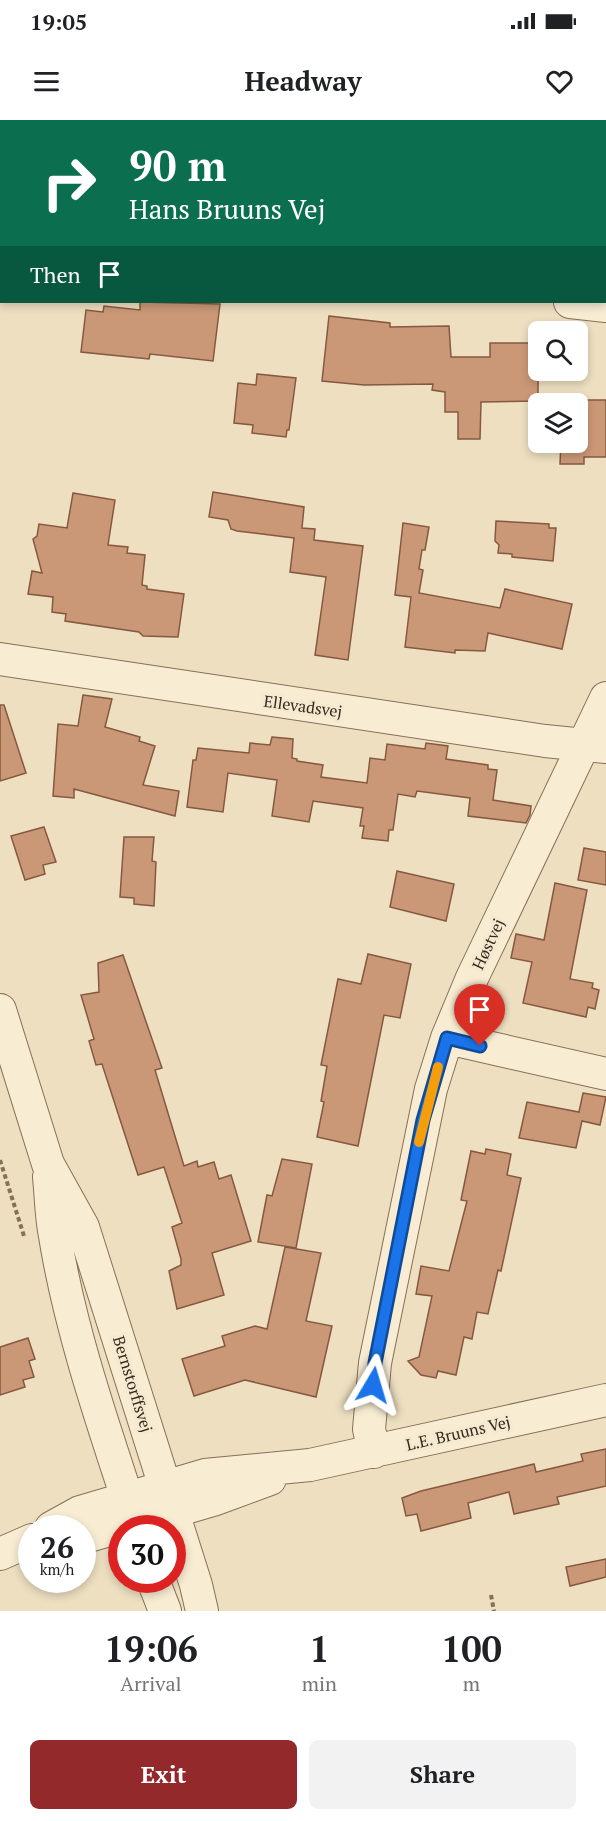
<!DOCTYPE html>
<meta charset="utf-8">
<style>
:root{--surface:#fff;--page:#f2f2f2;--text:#202124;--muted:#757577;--accent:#94292c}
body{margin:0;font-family:"PT Serif",serif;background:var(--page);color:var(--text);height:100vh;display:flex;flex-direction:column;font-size:22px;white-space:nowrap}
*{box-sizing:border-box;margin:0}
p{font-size:20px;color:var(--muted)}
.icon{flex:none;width:33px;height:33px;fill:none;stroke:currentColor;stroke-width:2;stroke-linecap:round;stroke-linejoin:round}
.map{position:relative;height:1491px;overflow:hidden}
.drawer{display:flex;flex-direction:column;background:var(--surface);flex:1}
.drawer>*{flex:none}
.banner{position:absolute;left:0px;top:0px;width:606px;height:183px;box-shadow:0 3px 9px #0003;background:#0b6e4f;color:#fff;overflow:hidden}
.tools{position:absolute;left:528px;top:201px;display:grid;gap:12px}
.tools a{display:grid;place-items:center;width:60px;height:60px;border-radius:9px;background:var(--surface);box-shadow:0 3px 9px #0003;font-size:30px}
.speed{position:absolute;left:18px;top:1395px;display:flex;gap:12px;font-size:30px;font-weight:700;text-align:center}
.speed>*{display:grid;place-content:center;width:78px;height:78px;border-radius:50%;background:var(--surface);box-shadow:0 3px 9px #0003;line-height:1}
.speed small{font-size:15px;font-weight:400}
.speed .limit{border:9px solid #d22;background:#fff;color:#111}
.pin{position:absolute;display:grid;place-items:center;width:51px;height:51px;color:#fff;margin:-62px -26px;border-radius:50% 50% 50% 0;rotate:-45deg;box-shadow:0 0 6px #0007}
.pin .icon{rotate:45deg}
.me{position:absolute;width:66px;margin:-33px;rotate:7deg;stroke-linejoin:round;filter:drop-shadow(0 0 4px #0008)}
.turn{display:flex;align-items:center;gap:21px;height:126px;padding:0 30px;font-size:27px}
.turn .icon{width:78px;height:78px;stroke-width:2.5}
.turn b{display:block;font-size:42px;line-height:51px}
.then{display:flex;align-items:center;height:57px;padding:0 30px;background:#0003;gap:12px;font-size:22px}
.eta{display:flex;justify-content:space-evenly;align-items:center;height:102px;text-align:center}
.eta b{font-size:36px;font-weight:700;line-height:42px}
.cta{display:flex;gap:12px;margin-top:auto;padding:12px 30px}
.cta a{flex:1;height:69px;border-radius:9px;background:var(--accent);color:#fff;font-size:24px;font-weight:700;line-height:69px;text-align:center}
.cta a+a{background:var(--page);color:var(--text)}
.status{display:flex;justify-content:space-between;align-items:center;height:42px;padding:0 30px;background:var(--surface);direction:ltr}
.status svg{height:16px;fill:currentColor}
header{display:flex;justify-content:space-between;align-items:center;height:78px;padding:0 30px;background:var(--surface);font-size:27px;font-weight:700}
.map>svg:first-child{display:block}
.building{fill:#cb9877;stroke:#85593f;stroke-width:1.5}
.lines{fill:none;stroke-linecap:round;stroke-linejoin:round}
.minor-casing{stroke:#867058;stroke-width:34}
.path{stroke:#867058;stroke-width:4;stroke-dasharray:4.5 3;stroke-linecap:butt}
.minor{stroke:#f8ecd3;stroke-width:32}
.route-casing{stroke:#114b97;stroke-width:15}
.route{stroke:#1a73e8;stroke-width:10}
.slow{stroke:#f59e0b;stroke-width:10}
.labels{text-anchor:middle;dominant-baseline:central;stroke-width:6;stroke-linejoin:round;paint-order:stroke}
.street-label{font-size:16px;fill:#36281d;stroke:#f5e9d0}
</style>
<div class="status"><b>19:05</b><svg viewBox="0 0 49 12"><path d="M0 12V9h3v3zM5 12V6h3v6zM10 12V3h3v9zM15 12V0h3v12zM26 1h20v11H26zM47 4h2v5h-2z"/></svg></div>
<header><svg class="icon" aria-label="menu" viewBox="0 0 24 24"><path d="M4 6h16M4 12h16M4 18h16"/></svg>Headway<svg class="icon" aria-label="heart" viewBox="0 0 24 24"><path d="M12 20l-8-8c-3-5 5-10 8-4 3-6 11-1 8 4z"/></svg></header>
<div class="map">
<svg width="606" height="1491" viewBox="0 0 606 1491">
<rect width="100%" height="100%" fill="#eddfc0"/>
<path class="building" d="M140 182 220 184 213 241 150 234 149 239 81 232 86 190 103 192 104 186 140 190Z
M329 196 390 203V207L449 206 451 237H490V223H538V281L481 282 480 319H458V292H445V272L432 270 433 264 364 265 322 261Z
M257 254 296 258 289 310H287L286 317 252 313 253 305 234 303 238 263 256 265Z
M587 280H606V337H584V344H560L561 322H578V303H587Z
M213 372 304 387 302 408 315 409 314 420 363 426 348 540 315 535 326 457 290 452 294 418 237 411 231 409 228 400 209 397Z
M73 373 115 380 108 425 128 427 127 433 145 435 142 465 147 466V469L184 474 178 517 143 516 139 512 65 501 66 494 52 492 53 477 28 474 32 451 42 453 33 419 37 416 39 404 67 408Z
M496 401 549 404V408H556L553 441 512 437V434L498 433 499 425 495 421Z
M403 403 429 407 425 430H422L419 449 423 450 419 473 500 488 505 469 572 484 562 529 488 513 485 531 455 530V533L405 527 411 477 395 475Z
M83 575 112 579 105 607 140 617 139 621 155 626 143 665 179 671 175 696 74 669V678L53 676 58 604 78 606Z
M0 585H4L26 653 0 661Z
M272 617 293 619 292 638 297 639V641L323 645 321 657 367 663 370 638 385 640 387 624 425 629 426 623 448 626 446 639 488 645V649L497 650 493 680 531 686 530 695 526 703 468 696 470 678 417 671 415 677 398 674 393 710H389L388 721 362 718 364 706H360L363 688 313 681 309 702 272 696 277 660 228 653 223 692 187 687 193 640H196L198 628 249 633 250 623 270 625Z
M44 707 56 742 43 745 45 754 25 760 11 716Z
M124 717H154L152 741 156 742 154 786 134 784V778L120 777Z
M584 728 606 732V765L578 760Z
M397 751 454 764 446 801 390 787Z
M555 763 587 770 570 859 593 863 592 868 599 870 595 889 588 887 586 897 523 883 532 842 511 838 516 814 544 820Z
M368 834 411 844 400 898 384 895 358 1026 317 1017 324 982 321 981 327 946 321 945 338 859 361 864Z
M123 835 162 948 155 950 184 1046 197 1041 198 1047 214 1042 219 1059 231 1055 251 1121 212 1133 224 1175 177 1189 169 1151 181 1145V1139L172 1107 182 1103 164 1047 138 1055 102 944 96 945 89 921 94 919 81 875 99 872 98 843Z
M583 973 606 977 600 1005 582 1001 576 1028 519 1018 527 982 579 992Z
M486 1029 511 1034 507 1055 521 1058 501 1151 498 1150 488 1194 477 1192 472 1219 464 1217 456 1255 438 1251 436 1258 421 1255 408 1241 419 1237 432 1176 416 1174 421 1146 449 1151 467 1081 461 1080 471 1031 485 1034Z
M282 1039 312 1044 296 1128 258 1122 267 1075 272 1076Z
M285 1127 321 1133 306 1201 332 1206 316 1277 245 1260 194 1276 182 1239 225 1226 222 1216 255 1206 267 1209Z
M28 1218 35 1239 29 1241 34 1257 23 1260 25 1267 0 1275V1227Z
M606 1329V1366L557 1377 559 1384 514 1394 509 1372 468 1383 471 1398 421 1411 417 1394 406 1396 402 1378 421 1371 534 1344 536 1352 583 1341 581 1334Z
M606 1439V1457L570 1466 566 1447Z"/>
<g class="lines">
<defs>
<path id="minor" d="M0 114H2
M570 182 606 186
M0 539 545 621 606 627
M0 890 48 1044 83 1107 196 1465 202 1491
M447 918 606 954
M49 1057C51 1076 51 1097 55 1116 71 1215 106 1313 137 1408
M374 1332 369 1309 375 1243 431 969 447 918 472 858 606 578
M51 1408 80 1392 205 1355 310 1345 606 1280
M82 1418 213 1380 270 1359
M0 1434 32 1420
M153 1460 165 1491"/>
</defs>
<use href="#minor" class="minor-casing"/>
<path class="path" d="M0 1040 24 1116
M491 1475 494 1491"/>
<use href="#minor" class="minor"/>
</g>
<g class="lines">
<defs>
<path id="route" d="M373 1265 375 1243 423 1000 447 918 480 926"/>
</defs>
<use href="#route" class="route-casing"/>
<use href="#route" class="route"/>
<path class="slow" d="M419 1022 438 947"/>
</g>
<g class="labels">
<g class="street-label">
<text transform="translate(303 586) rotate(8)">Ellevadsvej</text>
<text transform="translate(488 824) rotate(-65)">Høstvej</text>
<text transform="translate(133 1264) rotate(73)">Bernstorffsvej</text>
<text transform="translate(458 1313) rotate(-13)">L.E. Bruuns Vej</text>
</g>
</g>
</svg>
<div class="tools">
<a><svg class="icon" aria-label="search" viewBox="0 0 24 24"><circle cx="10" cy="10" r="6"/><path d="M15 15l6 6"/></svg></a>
<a><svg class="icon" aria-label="layers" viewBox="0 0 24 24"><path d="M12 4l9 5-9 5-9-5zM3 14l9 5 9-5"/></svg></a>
</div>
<div class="speed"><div>26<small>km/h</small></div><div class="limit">30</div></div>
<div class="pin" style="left:480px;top:926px;background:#d93025"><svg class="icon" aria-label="arrive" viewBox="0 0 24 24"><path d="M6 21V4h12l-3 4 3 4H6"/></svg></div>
<svg class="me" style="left:373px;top:1265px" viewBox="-20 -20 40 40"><path d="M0-17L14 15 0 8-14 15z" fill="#1a73e8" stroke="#fff" stroke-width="4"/></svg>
<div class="banner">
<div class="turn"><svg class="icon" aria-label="right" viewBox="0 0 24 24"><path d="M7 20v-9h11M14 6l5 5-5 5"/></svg><div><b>90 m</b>Hans Bruuns Vej</div></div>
<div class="then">Then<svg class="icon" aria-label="arrive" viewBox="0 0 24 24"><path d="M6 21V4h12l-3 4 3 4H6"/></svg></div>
</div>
</div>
<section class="drawer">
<div class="eta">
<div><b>19:06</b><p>Arrival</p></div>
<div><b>1</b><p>min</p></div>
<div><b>100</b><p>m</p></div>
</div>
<div class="cta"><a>Exit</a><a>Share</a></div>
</section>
